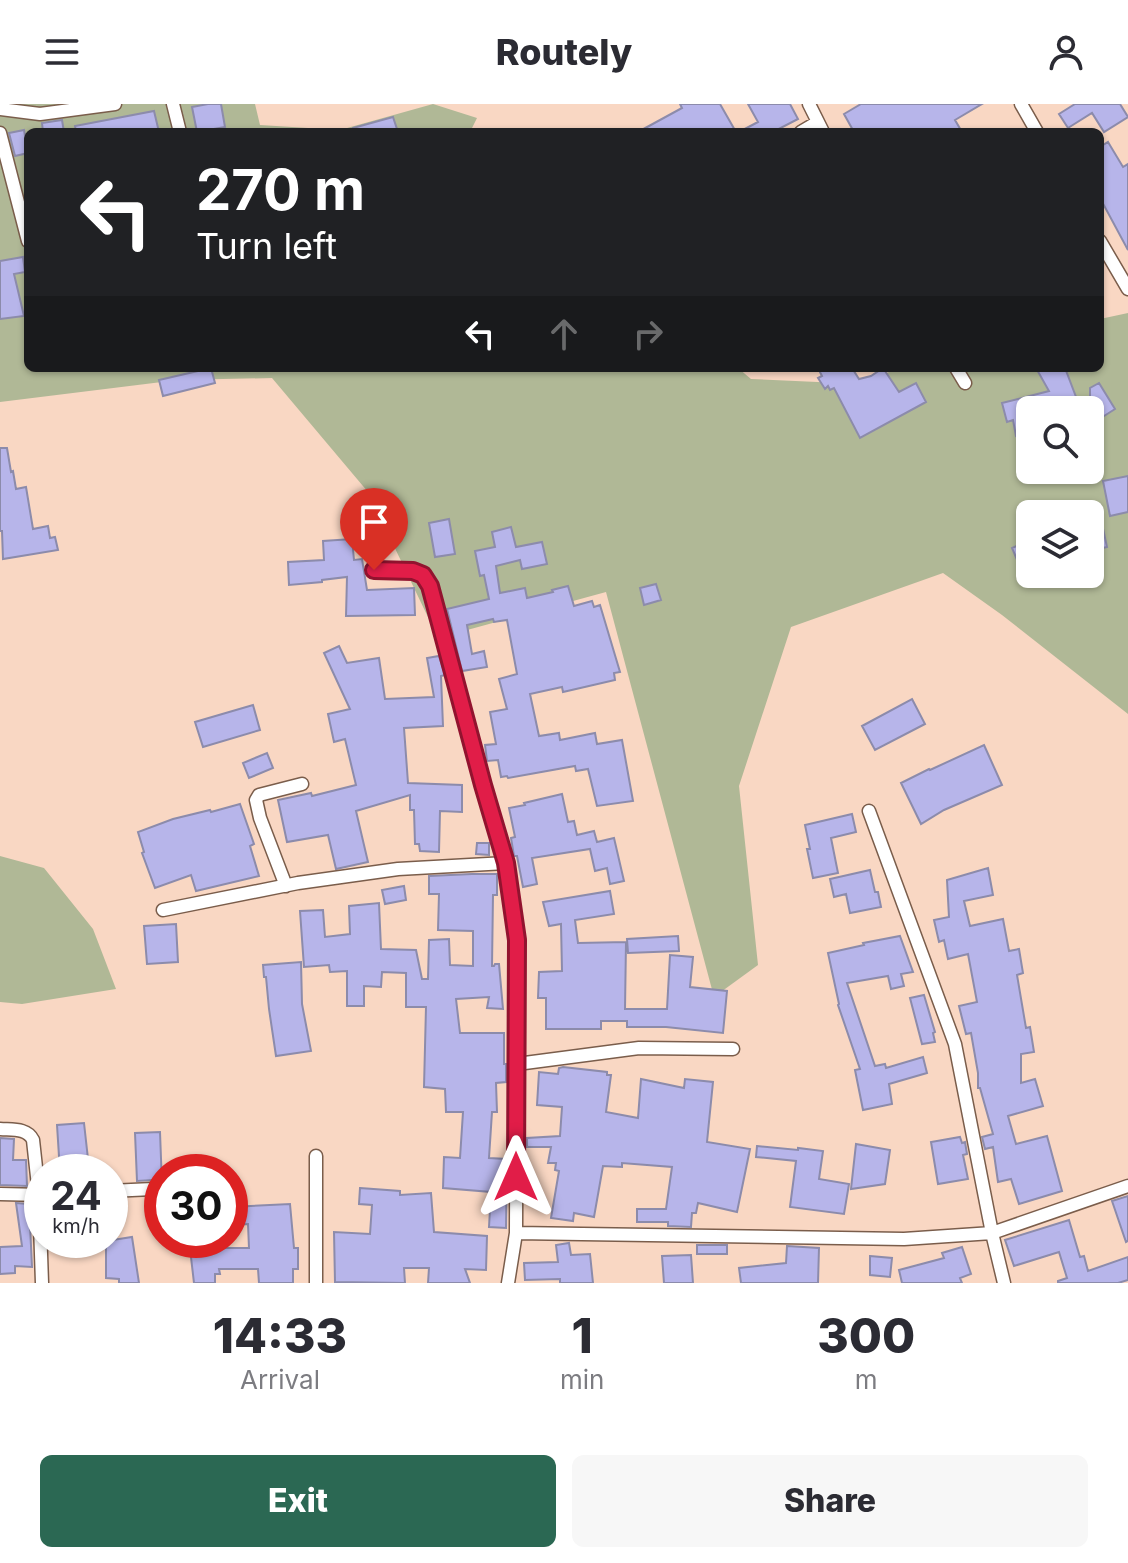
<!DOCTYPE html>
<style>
:root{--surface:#fff;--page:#f7f7f7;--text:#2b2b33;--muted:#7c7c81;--accent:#2b6853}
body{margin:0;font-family:Inter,sans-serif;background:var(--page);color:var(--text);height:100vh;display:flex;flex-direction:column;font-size:30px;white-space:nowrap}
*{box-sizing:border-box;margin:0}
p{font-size:26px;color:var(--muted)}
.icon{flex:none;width:44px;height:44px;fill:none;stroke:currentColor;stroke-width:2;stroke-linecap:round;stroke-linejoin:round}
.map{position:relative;height:1179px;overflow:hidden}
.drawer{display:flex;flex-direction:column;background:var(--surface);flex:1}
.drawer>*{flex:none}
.banner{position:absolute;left:24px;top:24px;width:1080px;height:244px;border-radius:12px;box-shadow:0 2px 6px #0004;background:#202124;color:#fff;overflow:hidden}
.tools{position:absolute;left:1016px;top:292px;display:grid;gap:16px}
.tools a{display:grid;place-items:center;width:88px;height:88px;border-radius:12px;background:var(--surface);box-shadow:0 2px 6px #0004;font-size:40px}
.speed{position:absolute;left:24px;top:1050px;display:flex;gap:16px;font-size:40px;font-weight:700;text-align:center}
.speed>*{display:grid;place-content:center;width:104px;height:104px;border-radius:50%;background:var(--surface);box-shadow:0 2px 6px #0004;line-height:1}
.speed small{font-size:20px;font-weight:400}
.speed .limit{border:12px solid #d22;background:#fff;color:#111}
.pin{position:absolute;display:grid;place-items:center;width:68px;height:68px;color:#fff;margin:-82px -34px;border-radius:50% 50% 50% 0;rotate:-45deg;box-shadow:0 0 8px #0007}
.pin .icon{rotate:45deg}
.me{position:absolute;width:88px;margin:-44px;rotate:0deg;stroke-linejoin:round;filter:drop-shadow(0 0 6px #0008)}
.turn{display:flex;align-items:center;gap:28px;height:168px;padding:0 40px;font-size:36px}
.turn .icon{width:104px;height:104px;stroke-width:2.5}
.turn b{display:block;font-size:56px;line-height:68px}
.lanes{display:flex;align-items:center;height:76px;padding:0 40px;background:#0003;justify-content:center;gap:40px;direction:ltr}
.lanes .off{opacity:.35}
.eta{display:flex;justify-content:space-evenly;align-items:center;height:136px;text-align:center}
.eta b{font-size:48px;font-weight:800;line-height:56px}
.cta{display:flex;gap:16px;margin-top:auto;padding:16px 40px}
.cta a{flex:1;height:92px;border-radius:12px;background:var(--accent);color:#fff;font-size:32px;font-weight:800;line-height:92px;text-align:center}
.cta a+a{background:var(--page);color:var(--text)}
header{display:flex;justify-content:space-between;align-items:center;height:104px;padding:0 40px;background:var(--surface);font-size:36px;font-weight:800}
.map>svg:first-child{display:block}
.green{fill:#b0b896;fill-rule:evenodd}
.building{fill:#b7b5ea;stroke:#8c8bab;stroke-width:2}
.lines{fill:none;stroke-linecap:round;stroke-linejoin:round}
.minor-casing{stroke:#7a5d4b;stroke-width:15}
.minor{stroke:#fff;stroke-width:12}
.route-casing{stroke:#92132f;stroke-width:20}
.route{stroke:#e11d48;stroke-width:14}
</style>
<header><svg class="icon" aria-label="menu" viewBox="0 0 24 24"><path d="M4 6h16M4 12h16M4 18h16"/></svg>Routely<svg class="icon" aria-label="person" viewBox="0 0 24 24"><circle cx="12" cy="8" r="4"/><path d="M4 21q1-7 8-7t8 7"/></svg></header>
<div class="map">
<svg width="1128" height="1179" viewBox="0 0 1128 1179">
<rect width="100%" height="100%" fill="#f9d7c3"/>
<path class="green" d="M0 0H255L260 21 340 26 433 0 477 14 470 28H28V264H738L751 275 862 280 898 264H1100V215L1128 209V610L1002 511 943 469 791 523 739 682 758 861 714 893 606 488 438 534 368 388 272 274 178 276 0 298ZM1030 306H1090V366H1030ZM1030 410H1090V470H1030Z
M0 752 44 764 93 825 116 885 22 900 0 898Z"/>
<path class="building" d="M208 0H221L225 23 197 28 192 3Z
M680 0H720L736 28H638L682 4Z
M748 0H790L798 15 773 28H739L758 18Z
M861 0H982L955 16 962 28H854L844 10Z
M1075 0H1120L1128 13 1104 28 1092 9 1068 24 1059 10Z
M154 7 159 28H76L75 22Z
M393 13 398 28H353V24Z
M62 16 64 28H43L42 19Z
M24 26 28 49 15 52 9 29Z
M1108 38 1123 63 1128 60V146L1100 94V43Z
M23 153 25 168 14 170 24 212 0 215V157Z
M211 264 215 279 163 292 159 276Z
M826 264H852L859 275 871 272 883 264 899 288 916 279 926 298 860 334 834 284 830 286 828 282 825 285 818 274 822 272 820 268Z
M1036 264H1065L1081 306H1030V329L1016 332 1013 316 1007 318 1002 299 1049 287Z
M1099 279 1115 305 1090 321V284Z
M0 344H7L11 368 13 367 16 385 26 383 33 425 48 422 50 434 55 433 58 446 3 455 2 427H0Z
M1128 372V408L1110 412 1103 377Z
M449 415 455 450 435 453 429 419Z
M1102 420 1107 443 1090 447V422Z
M511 423 516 443 542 438 547 460 522 465 520 456 496 462 500 489 525 484 527 494 553 488 552 486 568 482 574 502 592 497 594 503 600 501 620 568 614 569 615 576 563 588 562 583 530 590 539 632 559 629 560 636 595 629 597 640 622 636 633 697 597 702 588 665 576 667 575 662 508 674 507 672 501 673 498 656 487 657 485 641 496 640 490 608 507 605 499 575 517 570 507 516 494 518 493 515 467 521 472 550 484 547 487 563 462 567 447 505 489 495 484 471 480 472 475 447 495 443 492 428Z
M352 435 354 456 362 455 367 486 414 484 415 511 346 512 347 473 322 476V478L289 481 288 458 324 456 323 437Z
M1030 436V461L1021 465 1012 444Z
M656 480 661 496 644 501 640 484Z
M339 542 347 559 379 554 385 595 434 593 427 554 439 552 445 571 441 572 443 622 404 624 408 679 462 681V708L440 707 439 748 420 747 419 740H415L414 706H410V691L356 707 368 758 336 765 328 731 287 738 278 696 311 689 312 692 356 681 345 635 334 638 328 610 350 605 324 549Z
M912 595 925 620 875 646 862 622Z
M253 601 260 626 203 643 195 618Z
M984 641 1002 681 944 706 921 720 901 679 929 665 930 666Z
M267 649 273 664 249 674 243 659Z
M562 690 568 718 574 717 577 731 594 727 597 738 614 734 624 777 610 780 607 764 595 767 590 745 532 754 537 780 523 783 517 752H514L511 734 515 733 509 704 525 701 524 699Z
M240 700 254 740 250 742 259 772 196 787 191 771 155 784 142 749 144 748 138 728 173 715 210 706 211 708Z
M852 710 856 728 831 734 838 769 813 774 807 745H810L805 721Z
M477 739H489V751L476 750Z
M988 764 993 791 964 797 970 822 1003 815 1009 847 1019 845 1023 869 1017 871 1026 924 1030 923 1034 948 1021 950V979L1035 975 1043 1002 1008 1012 1016 1040 1047 1032 1062 1087 1019 1100 1011 1075 998 1078 993 1043 985 1045 982 1033 993 1030 980 984H978V969L971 929 966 930 959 902 977 898 968 850 948 855 944 836 939 838 934 816 949 813 947 776Z
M870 766 875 788H878L881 803 850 809 846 790 834 793 830 775Z
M472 770H497V791H493L492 862H494L495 860H499L503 905 487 904 489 893 456 895 460 929H504V960H506V978L496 979 497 1008H492L489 1054 507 1055 506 1124 489 1123 491 1088 443 1084 444 1053 460 1054 463 1008H446L445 985 424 983 426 903H406V869L382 868 381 883 364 882V902H347V867L330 868 329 861 304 863 300 807 323 806 325 833 350 830 349 802 379 799 381 845 416 846 422 875H428L429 836 449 835 450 861 473 862V827L438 826 439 790H429V772Z
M404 782 406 796 385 800 382 786Z
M610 787 614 810 575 816 578 839 626 838 625 905H667L670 851 693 853 690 883 727 887 723 929 666 923H627V917H601V925H546V894H538L539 868 562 867 561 820 549 822 543 798Z
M176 820 178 858 147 860 144 822Z
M678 832 679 847 628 849 627 835Z
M900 832 913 868 901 870 904 882 891 885 888 872 847 879 875 962 885 960 886 964 923 953 927 969 889 980 892 1000 863 1006 855 966 860 965 838 901 839 900 828 849 864 841 863 839Z
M301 858 302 900 311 947 276 952 269 905 266 873H264L263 861Z
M924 891 935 928 933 929 935 938 922 940 910 894Z
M563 963 607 968V971H611L606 1008 638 1014 641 975 684 984 685 975 713 978 707 1038 750 1045 737 1108 698 1099 696 1109H692L691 1123 668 1122V1118H637V1105H666L672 1063 622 1059V1063L603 1062 594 1113 574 1109 573 1117 551 1114 559 1067 555 1066 556 1059H548L551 1043H527V1034L560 1032 562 1003 537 1001 539 968 558 970 559 964Z
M84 1019 88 1055H84L85 1068H60L57 1021Z
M160 1028 162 1081 153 1076 137 1077 135 1029Z
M960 1033 962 1039 965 1038 967 1050 963 1051 968 1075 938 1080 931 1038Z
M0 1034 14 1035 13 1056H26L27 1082 0 1081Z
M856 1040 890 1046 885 1080 851 1085Z
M757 1042 798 1046V1044L823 1047 819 1075 849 1080 844 1110 790 1103 796 1057 756 1053Z
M360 1084 400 1087V1091L431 1089 434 1128 487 1132 486 1166 465 1165 470 1179H428L429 1164H404L405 1179 335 1178 334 1128 370 1130 372 1101 359 1100Z
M1128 1092V1137L1126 1138 1112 1097Z
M16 1099 29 1100 32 1163 15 1162V1169L0 1170V1143L22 1142Z
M290 1100 294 1144H298V1165H293V1179H259L258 1165H219L220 1170H215V1179H194L189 1136H215L216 1144H249L248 1120 230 1121V1103Z
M1069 1116 1080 1153 1084 1152 1088 1167 1128 1153V1176L1118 1179H1058V1177L1067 1174 1059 1148 1014 1162 1005 1136Z
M132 1133 139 1179H119V1175L106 1174V1137Z
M569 1139 571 1151 590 1150 593 1179H560V1175L525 1176 524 1159 558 1158 556 1141Z
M697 1141H727V1150H697Z
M787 1142 819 1144 818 1179H741L739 1164 786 1159Z
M962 1143 971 1170 960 1174 962 1179H902L899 1166 944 1154 942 1149Z
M691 1151 693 1179H664L662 1152Z
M870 1152 892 1154 890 1173 870 1171Z"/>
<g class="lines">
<defs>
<path id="minor" d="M173 0 180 28
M809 0 823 28
M1021 0 1037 28
M0 5 40 10 115 0
M801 28 818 18
M0 29 28 137
M1100 137 1128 185
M956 264 965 279
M374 466 413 467 423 471 430 482 479 665 506 759 517 836 516 1129 508 1179
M869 707 955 940 992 1129 1004 1179
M286 782 260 714 256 696 259 691 302 680
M163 806 298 779 398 765 506 759
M517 960 639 944 733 945
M0 1025C13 1026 27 1024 33 1036L39 1091 42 1179
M316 1052V1179
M110 1087 153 1085
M0 1090 42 1091
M516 1129 904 1135 992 1129 1128 1082"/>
</defs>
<use href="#minor" class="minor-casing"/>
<use href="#minor" class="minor"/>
</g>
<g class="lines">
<defs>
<path id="route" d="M374 466 413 467 423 471 430 482 483 681 506 759 517 836 516 1073"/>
</defs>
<use href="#route" class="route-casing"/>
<use href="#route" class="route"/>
</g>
</svg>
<div class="tools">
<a><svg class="icon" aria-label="search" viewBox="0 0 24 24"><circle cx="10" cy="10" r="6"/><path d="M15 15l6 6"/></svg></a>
<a><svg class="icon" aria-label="layers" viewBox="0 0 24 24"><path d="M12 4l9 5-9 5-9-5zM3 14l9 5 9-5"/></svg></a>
</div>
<div class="speed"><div>24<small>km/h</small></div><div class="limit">30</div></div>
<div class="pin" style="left:374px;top:466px;background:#d93025"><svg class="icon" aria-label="arrive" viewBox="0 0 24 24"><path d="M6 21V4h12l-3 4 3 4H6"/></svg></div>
<svg class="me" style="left:516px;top:1073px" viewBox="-20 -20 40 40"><path d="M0-17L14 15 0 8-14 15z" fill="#e11d48" stroke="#fff" stroke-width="4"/></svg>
<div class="banner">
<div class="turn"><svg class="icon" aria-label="left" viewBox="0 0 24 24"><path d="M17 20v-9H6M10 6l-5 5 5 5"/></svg><div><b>270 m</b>Turn left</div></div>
<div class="lanes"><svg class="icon" aria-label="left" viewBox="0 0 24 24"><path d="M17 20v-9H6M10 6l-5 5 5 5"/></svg><svg class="icon off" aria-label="ahead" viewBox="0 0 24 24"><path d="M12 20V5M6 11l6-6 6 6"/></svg><svg class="icon off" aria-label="right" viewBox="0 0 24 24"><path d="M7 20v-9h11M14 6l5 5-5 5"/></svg></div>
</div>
</div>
<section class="drawer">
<div class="eta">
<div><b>14:33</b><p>Arrival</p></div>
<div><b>1</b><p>min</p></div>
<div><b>300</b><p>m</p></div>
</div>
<div class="cta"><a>Exit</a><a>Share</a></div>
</section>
